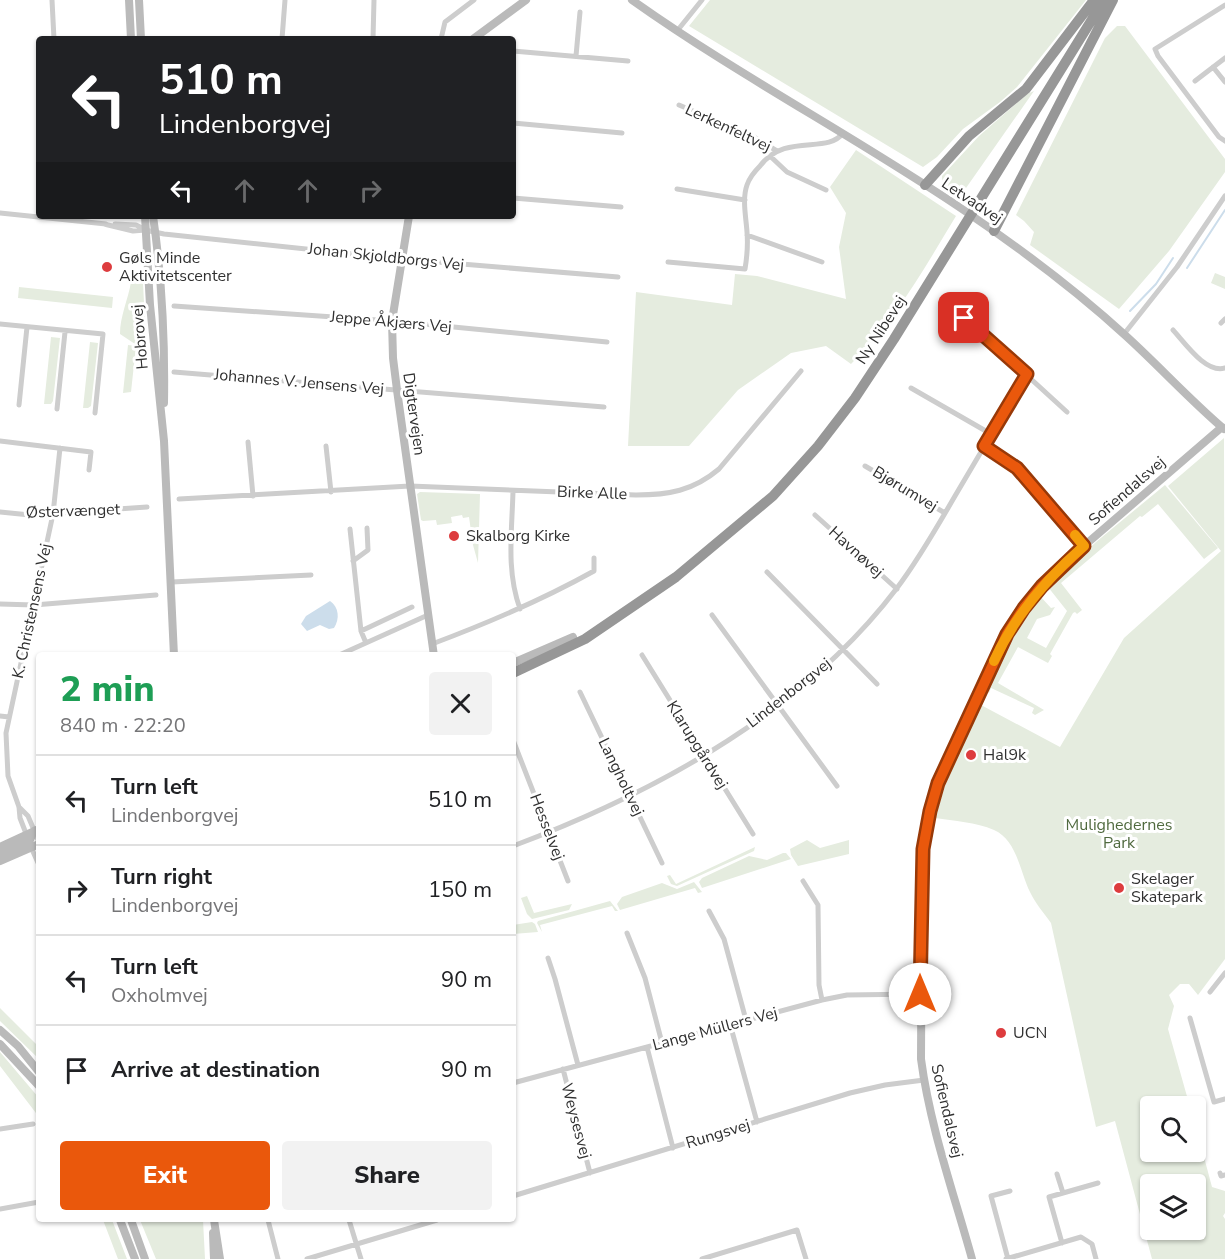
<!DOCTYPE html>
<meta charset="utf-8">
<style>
:root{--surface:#fff;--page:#f2f2f2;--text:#202124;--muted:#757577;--line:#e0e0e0;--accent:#ea580c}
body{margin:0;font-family:"Nunito Sans",sans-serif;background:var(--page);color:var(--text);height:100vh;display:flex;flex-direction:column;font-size:22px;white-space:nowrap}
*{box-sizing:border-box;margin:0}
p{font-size:20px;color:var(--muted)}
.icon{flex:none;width:33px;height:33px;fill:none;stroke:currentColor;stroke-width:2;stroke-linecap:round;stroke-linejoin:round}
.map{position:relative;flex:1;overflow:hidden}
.details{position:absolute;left:36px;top:652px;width:480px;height:570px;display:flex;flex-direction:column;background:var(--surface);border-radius:6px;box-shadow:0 2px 4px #0004}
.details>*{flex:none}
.banner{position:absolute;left:36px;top:36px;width:480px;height:183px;border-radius:6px;box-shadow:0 2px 4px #0004;background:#202124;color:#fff;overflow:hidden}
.tools{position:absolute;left:1140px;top:1096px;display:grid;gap:12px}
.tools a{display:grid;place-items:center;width:66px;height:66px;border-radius:6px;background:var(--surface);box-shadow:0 2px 4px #0004;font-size:30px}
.pin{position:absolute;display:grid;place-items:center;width:51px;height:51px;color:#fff;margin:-26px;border-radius:12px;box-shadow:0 3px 9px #0006}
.me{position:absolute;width:66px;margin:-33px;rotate:0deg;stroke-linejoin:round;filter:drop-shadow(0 0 4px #0008)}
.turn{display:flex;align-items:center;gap:21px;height:126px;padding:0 24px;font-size:27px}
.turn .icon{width:78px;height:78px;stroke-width:2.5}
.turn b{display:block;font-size:42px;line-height:51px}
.lanes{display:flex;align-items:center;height:57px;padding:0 24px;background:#0003;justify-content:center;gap:30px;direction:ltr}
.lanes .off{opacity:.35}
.round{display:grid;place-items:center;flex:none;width:63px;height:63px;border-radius:6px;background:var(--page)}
.summary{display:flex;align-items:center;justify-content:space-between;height:102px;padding:0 24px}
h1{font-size:36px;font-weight:800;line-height:45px;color:#1e9e55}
.button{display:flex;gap:12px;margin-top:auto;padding:12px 24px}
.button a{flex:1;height:69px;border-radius:6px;background:var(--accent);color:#fff;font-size:24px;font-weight:800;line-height:69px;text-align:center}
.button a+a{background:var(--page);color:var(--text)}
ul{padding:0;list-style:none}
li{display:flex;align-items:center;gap:18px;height:90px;padding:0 24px;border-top:2px solid var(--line)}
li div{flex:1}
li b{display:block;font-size:22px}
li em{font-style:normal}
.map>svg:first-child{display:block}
.green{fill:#e5ecdf;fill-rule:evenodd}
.water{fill:#ccddeb}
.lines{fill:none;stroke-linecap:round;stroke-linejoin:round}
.stream{stroke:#ccddeb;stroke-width:2}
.street{stroke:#cdcdcd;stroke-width:5}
.secondary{stroke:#bababa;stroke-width:8}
.highway{stroke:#979797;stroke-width:10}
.route-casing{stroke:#983908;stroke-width:15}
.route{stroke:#ea580c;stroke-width:10}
.slow{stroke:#f59e0b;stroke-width:10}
.poi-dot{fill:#dd3c3e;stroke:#fff;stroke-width:2}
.labels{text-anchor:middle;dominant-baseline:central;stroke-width:6;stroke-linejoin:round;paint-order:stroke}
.street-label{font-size:16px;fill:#303030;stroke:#fff}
.poi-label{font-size:16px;fill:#303030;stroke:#fff;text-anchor:start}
.park-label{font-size:16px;fill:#506a3f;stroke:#fff}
</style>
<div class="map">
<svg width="1225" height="1259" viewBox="0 0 1225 1259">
<rect width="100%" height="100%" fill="#fff"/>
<path class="green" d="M710 0H1086L1017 87 1000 102 963 129 937 157 923 167 689 26Z
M1117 26H1125L1225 159V172L1169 251 1119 309 1030 245 1034 232 1024 221 1016 215 1105 38Z
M1034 91 966 188C953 193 941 194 942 176L979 136 1027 94Z
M856 150 956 216C924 269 895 321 851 364L826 346 791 353 738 390 689 446H628L636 292 732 305 735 274 757 276 846 299 839 247 846 213 830 187Z
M1215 273 1225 277V289L1211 283Z
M131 282 143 283 146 342 135 344 120 334C120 316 128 300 131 282Z
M19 287 113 297 112 308 18 298Z
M51 337 60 338 53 401 51 404H44Z
M90 342 98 343 91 406 88 408H83Z
M128 345 136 346 131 392 123 393Z
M1224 438 1225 959 1198 995 1189 984H1180L1169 995 1174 1006 1168 1029 1190 1107H1150V1152H1196V1127L1212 1187 1225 1191V1213L1223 1216 1225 1219V1259H1152L1115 1121 1096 1127 1051 923C1044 913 1035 903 1030 892 1020 872 1017 840 994 830 976 822 954 821 935 818L946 783 981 705 1060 747 1124 638 1221 551 1168 486ZM1150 1185H1196V1230H1150Z
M1165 485 1218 548 1204 559 1158 504 1142 517 1140 516 1061 583 1082 610 1077 614 1075 612 1073 613 1050 654 1052 656 1048 663 1018 647 998 683 1044 710 1035 715 1032 713 1034 708 991 688 989 693 985 691 1013 633 1040 596 1051 608 1055 607 1050 615 1037 619 1027 638 1046 648 1067 611 1048 587 1096 542Z
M420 492 480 494 478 563 473 545 469 517 463 518 462 515 451 517 452 523 437 525 436 520 423 521 421 520 417 494Z
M807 840 820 848 849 840V854L798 866 791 855 790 849Z
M755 847 754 851 677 886 671 884 667 876 670 875 676 884Z
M783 853H786L791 859 702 888 699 882 702 878 749 856 767 860Z
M694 882 702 892 698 893 695 888 620 910 617 904 622 897 662 883 677 889Z
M527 896 534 913 572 904 569 910 532 919 527 914 521 898Z
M610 901 618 911H615L612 906 540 925 542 932 537 923 538 921Z
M532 922 535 924 538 932 513 934V925Z
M0 1008 39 1047V1059L0 1021Z
M0 1052 39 1098V1117L0 1066Z
M103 1220H112L127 1259H118Z
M140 1220H203L205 1259H156Z"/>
<path class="water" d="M330 601C339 607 340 619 334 628L329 629 320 625 307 631 301 624 306 616Z"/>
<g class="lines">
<path class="stream" d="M1187 268 1225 210
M1130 311 1156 284 1173 258"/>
<path class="street" d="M52 0 54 39
M1225 5 1155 49 1158 56 1219 137 1225 141
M677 31 702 0
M282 39 285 0
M373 39 374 0
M420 39H431
M441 39 445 22 474 0
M513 51 628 61
M576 56 580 12
M1213 67 1225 82
M1195 81 1225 58
M679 105 754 137 777 151
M513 123 622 133
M770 156 787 172 826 190
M677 189 745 200
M513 198 621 207
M0 213 106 224
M104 224 133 231 145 230 164 234 401 259 618 277
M115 224 136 225 144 229
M747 235 822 262
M668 262 745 269C747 257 748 244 747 232 746 217 742 199 747 185 749 179 755 171 760 166 786 132 827 155 843 133
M174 306 392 321 607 342
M964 318 1067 412
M1221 323 1225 319
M0 324 103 334 95 413
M1173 330C1185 343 1206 374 1225 368
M1124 334 1177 267 1225 196
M174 372 604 407
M911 388 991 434
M19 405 27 327
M57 409 65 332
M0 441 91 452 89 470
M248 442 253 496
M326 446 331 492
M984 446 1017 468 1084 546
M865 466 945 513
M513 491C512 532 506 570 520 609
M179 499 410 486 636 495C668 495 693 491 719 469L801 371
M0 512 30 515 147 507
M815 515 897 589
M350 529 361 631 366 643
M353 561 368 550 367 528
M767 572 877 684
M172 582 311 575
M0 604 34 605 156 595
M712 615 837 786
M361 631 412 607
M432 644C488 623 542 600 594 571V558
M642 655 753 834
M337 656 428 615
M580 692 662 863
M0 716 9 717
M513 740 568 881
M19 807 28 816 39 842
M27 836 20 818 19 807 8 776 6 733 53 514 60 448
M30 845 39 865
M513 846C657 792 803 712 897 588 919 559 937 527 955 496 979 455 1003 415 1027 374
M803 881 818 905 819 985 822 1000
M709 911 724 939 746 1020
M627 933 645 978 662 1043
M548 958 555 979 578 1065
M1210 992 1225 973
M1190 1018 1214 1102 1225 1099
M730 1024 757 1122
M647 1047 673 1148
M563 1069 590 1173
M513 1083 822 1000 847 995 920 994
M0 1129 33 1124
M1220 1173 1221 1176 1225 1175
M1057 1174 1063 1193
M513 1196 850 1093 885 1085 924 1080
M0 1209 39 1202
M268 1220 278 1259
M349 1220 361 1259
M1062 1243 1049 1197 1098 1183
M307 1259 437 1220
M702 1259 797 1230 806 1259
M1006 1259 1081 1237 1092 1244 1096 1259
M1008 1259 991 1196 1010 1191"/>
<path class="secondary" d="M129 0 131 39
M139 0 141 39
M632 0C739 76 856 137 965 211 1018 247 1078 292 1126 336 1159 366 1190 400 1224 429
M473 39 526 0
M145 216 150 305 164 441 174 656
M153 216C162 278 165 341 164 403
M409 216 392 321 393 358 397 390 434 656
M513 663 573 637
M0 847 39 829
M0 855 29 842 34 831
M0 861 39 844
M0 1030 18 1046 39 1072
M0 1044 39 1086
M120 1220 135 1259
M131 1220 145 1259
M214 1220 220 1259
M213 1233 214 1259
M972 1259C954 1194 930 1127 921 1059L922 864 925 831 938 783 998 653 1024 608 1063 564 1222 427"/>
<path class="highway" d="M925 185 969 136 1026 89 1094 0
M994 231 1113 0
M513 673 585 639 676 577 773 496 818 446 855 398 894 339 1104 0"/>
</g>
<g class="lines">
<defs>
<path id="route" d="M920 994 923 849 930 811 938 783 1007 634 1024 608 1042 586 1084 546 1017 468 984 446 1027 374 964 318"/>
</defs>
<use href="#route" class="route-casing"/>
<use href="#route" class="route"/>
<path class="slow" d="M994 661C1015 615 1046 579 1084 546L1075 535"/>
</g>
<g class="poi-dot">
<circle cx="107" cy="267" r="6"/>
<circle cx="454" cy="536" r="6"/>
<circle cx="971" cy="755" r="6"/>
<circle cx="1119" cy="888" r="6"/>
<circle cx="1001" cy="1033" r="6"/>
</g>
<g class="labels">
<g class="street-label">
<text transform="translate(728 128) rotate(25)">Lerkenfeltvej</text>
<text transform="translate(972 201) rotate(34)">Letvadvej</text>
<text transform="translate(386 257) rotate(6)">Johan Skjoldborgs Vej</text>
<text transform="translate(391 322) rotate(5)">Jeppe Åkjærs Vej</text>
<text transform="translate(881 330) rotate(-57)">Ny Nibevej</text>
<text transform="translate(140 337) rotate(-95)">Hobrovej</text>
<text transform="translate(299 382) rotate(5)">Johannes V. Jensens Vej</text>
<text transform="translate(414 414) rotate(82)">Digtervejen</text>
<text transform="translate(905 489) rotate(31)">Bjørumvej</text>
<text transform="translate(1127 491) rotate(-41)">Sofiendalsvej</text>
<text transform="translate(592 493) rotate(2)">Birke Alle</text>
<text transform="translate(73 511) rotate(-2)">Østervænget</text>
<text transform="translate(856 552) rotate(42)">Havnøvej</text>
<text transform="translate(32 611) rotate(-78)">K. Christensens Vej</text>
<text transform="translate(789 693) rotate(-38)">Lindenborgvej</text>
<text transform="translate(697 745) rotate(58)">Klarupgårdvej</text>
<text transform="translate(621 777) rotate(64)">Langholtvej</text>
<text transform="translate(547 827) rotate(69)">Hesselvej</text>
<text transform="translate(715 1029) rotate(-15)">Lange Müllers Vej</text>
<text transform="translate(947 1111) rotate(77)">Sofiendalsvej</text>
<text transform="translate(576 1121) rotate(75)">Weysesvej</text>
<text transform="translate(718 1134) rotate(-17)">Rungsvej</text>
</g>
<g class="poi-label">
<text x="119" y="258">Gøls Minde<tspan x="119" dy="18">Aktivitetscenter</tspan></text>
<text x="466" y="536">Skalborg Kirke</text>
<text x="983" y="755">Hal9k</text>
<text x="1131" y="879">Skelager<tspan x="1131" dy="18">Skatepark</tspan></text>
<text x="1013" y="1033">UCN</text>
</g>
<g class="park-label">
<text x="1119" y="825">Mulighedernes<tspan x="1119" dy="18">Park</tspan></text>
</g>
</g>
</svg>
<div class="tools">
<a><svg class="icon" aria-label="search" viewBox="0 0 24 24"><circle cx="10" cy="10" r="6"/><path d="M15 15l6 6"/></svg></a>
<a><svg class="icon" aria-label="layers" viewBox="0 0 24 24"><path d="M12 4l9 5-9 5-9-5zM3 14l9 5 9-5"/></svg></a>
</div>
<div class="pin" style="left:964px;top:318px;background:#d93025"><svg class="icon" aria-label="arrive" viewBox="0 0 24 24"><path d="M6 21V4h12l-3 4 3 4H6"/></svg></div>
<svg class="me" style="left:920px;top:994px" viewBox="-20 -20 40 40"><circle r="19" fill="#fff"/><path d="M0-13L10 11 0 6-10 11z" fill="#ea580c"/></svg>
<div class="banner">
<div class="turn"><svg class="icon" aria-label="left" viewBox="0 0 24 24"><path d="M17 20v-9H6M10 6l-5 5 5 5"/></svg><div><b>510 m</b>Lindenborgvej</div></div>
<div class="lanes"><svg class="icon" aria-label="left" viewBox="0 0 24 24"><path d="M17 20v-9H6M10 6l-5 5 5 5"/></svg><svg class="icon off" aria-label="ahead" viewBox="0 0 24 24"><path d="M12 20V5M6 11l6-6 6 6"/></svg><svg class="icon off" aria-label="ahead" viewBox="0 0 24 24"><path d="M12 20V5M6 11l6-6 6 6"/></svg><svg class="icon off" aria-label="right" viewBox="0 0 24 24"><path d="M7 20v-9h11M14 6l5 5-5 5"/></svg></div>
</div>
<section class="details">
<div class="summary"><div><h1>2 min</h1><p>840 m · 22:20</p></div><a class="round"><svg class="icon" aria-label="close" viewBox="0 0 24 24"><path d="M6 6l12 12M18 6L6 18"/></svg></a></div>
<ul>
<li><svg class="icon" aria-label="left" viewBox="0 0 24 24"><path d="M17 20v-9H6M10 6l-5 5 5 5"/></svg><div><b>Turn left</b><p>Lindenborgvej</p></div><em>510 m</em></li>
<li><svg class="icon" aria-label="right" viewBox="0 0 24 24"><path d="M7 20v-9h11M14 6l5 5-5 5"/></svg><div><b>Turn right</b><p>Lindenborgvej</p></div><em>150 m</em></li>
<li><svg class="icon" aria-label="left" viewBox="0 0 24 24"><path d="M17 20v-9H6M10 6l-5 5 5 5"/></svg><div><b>Turn left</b><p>Oxholmvej</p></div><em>90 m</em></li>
<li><svg class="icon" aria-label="arrive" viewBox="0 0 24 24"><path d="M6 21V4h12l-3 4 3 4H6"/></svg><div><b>Arrive at destination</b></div><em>90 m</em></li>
</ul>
<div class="button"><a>Exit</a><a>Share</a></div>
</section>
</div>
